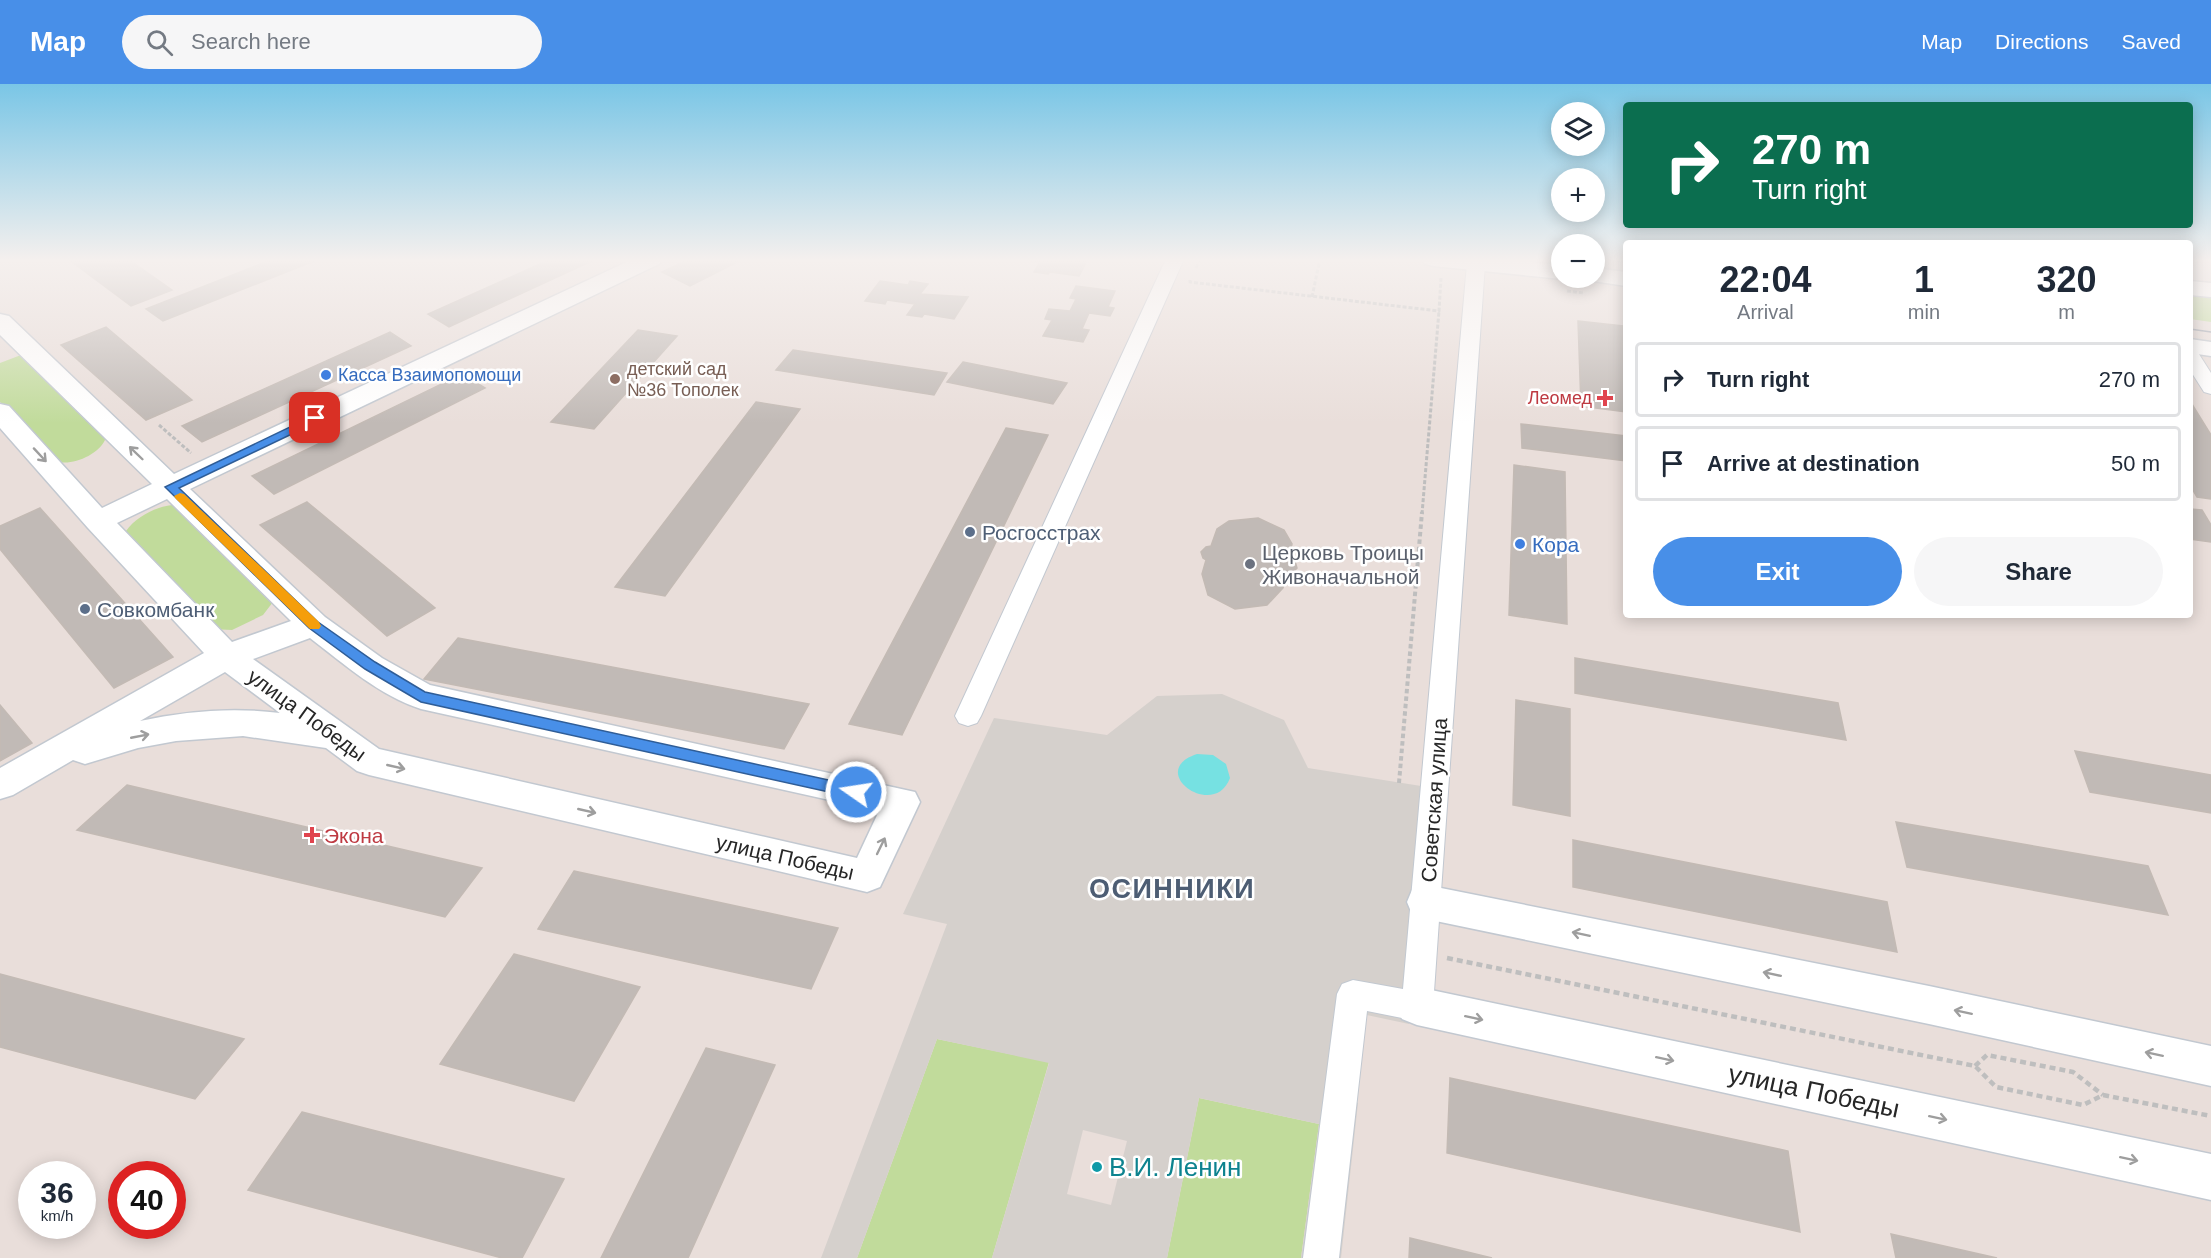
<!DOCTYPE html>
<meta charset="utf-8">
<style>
:root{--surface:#fff;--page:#f6f6f7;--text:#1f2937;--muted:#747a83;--line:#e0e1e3;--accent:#488fe8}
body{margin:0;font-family:Helvetica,sans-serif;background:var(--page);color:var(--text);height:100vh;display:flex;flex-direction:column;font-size:22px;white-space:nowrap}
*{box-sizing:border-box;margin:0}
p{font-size:20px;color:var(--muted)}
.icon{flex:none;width:33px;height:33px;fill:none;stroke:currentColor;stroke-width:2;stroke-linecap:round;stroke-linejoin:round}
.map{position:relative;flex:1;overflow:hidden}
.sheet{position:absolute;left:1623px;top:156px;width:570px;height:378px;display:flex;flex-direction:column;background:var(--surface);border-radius:6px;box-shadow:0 3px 15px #0003}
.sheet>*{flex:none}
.banner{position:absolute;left:1623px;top:18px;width:570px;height:126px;border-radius:6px;box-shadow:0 3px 15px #0003;background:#0b6e4f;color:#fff;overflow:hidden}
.tools{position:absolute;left:1551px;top:18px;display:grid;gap:12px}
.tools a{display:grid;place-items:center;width:54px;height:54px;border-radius:50%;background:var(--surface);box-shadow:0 3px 15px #0003;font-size:30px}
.speed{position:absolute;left:18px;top:1077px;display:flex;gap:12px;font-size:30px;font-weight:700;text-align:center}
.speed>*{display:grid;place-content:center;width:78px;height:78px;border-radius:50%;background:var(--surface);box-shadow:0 3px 15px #0003;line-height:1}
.speed small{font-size:15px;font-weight:400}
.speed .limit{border:9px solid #d22;background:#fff;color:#111}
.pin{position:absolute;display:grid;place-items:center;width:51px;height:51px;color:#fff;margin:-26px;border-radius:12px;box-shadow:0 3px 9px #0006}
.me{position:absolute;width:66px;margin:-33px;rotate:283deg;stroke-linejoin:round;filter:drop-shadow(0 0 4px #0008)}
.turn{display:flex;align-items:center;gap:21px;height:126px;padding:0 30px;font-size:27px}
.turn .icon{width:78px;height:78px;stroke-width:2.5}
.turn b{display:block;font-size:42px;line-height:51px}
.eta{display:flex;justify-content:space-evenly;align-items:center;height:102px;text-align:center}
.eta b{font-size:36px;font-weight:700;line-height:42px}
.action{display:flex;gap:12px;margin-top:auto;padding:12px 30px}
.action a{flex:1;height:69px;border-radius:36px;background:var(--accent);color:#fff;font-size:24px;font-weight:700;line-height:69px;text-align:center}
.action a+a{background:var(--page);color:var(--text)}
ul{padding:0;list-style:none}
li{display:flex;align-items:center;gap:18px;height:75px;margin:0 12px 9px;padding:0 18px;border:3px solid var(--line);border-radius:6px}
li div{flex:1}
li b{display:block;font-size:22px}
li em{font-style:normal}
header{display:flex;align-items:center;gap:36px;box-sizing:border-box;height:84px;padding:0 30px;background:var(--accent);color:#fff}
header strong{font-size:28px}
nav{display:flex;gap:33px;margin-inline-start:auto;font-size:21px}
.search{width:420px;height:54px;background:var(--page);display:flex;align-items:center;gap:15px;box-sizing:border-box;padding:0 21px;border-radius:33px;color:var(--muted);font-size:22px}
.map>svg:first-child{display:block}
.green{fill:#c1db9b}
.plaza{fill:#d5d0cc;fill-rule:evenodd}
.water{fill:#76e1e2}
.building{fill:#c1bab6;stroke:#c3bab4;stroke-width:1.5}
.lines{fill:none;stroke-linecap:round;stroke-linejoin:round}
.street-casing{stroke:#c2c8d0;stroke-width:2}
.secondary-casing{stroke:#c2c8d0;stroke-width:3}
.path-far2{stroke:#bebebe;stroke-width:3;stroke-dasharray:4 2;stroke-linecap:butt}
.path-far1{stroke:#bebebe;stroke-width:4;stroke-dasharray:4.5 3;stroke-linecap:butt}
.path{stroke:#bebebe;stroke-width:4.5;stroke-dasharray:6 4;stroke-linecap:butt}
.street{fill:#fff;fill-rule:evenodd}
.secondary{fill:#fff;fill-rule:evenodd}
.tram{stroke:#9ea5b0;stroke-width:1.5}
.oneway{stroke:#9e9e9e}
.route{fill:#488fe8;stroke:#2f5d97;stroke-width:1.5}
.slow{fill:#f59e0b}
.shop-dot{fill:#3f7fe0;stroke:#fff;stroke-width:2}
.education-dot{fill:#8d6e63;stroke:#fff;stroke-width:2}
.health-dot{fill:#e0444e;stroke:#fff;stroke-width:2}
.service-dot{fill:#5c6f8a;stroke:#fff;stroke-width:2}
.worship-dot{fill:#6b7280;stroke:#fff;stroke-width:2}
.culture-dot{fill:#0f9aa8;stroke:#fff;stroke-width:2}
.labels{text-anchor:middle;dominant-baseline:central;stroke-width:5;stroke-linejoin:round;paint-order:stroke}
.far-education-label{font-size:18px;fill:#785e54;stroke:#fff;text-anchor:start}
.far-shop-label{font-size:18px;fill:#366cbe;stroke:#fff;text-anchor:start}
.far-health-label{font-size:18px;fill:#be3a42;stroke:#fff;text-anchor:end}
.service-label{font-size:21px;fill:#4e5e75;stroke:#fff;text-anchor:start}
.shop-label{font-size:21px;fill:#366cbe;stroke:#fff;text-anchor:start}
.worship-label{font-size:21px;fill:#5b616d;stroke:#fff;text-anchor:start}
.street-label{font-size:21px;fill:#272727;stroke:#fff}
.health-label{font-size:21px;fill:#be3a42;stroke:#fff;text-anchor:start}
.near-street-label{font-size:26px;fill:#272727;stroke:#fff}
.near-culture-label{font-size:26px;fill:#0d838f;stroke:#fff;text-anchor:start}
.district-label{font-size:27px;font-weight:bold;letter-spacing:1.5px;fill:#4d5d73;stroke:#fff}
</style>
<header>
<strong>Map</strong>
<div class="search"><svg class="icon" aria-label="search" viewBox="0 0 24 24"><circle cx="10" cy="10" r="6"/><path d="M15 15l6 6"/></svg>Search here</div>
<nav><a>Map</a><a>Directions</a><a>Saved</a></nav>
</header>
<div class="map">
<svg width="2211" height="1174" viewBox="0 0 2211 1174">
<rect width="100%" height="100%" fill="#e9deda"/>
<path class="green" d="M2190 212 2211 214V238L2190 235Z
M21 271 103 347 105 356C98 371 71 383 55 377L0 318V279Z
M172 421 180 422 273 518 263 531 232 546 211 545 126 447C136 433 155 423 172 421Z
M937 955 1049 978 992 1174H857Z
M1199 1014 1319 1040 1301 1174H1167Z"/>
<path class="plaza" d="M1222 610 1284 636 1308 684 1421 702 1404 919 1409 940 1362 930 1352 1017 1358 1019 1341 1174H1301L1319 1040 1199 1014 1167 1174H992L1049 979 937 955 857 1174H821L947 840 903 830 994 634 1107 651 1157 612ZM1083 1046 1127 1057 1111 1121 1067 1110Z"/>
<path class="water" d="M1197 670 1213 671 1226 680 1230 694C1214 737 1145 687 1197 670Z"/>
<path class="building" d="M68 175H128L172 206 131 222Z
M273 175H319L163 237 146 225Z
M551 175H596L449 243 428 230Z
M689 175H743L690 202 662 188Z
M1015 175H1088L1079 192 1050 188 1048 190 1034 188 1040 178Z
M880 197 908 201 910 197 928 200 920 210 968 213 954 235 924 230 922 233 907 231 915 220 887 216 885 220 865 217Z
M1076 202 1115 207 1108 223 1114 224 1110 232 1089 229 1082 245 1089 246 1083 258 1043 252 1052 236 1045 235 1049 225 1070 227 1076 215 1070 214Z
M1578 237 1623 242 1626 328 1581 322Z
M106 243 192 316 146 336 61 261Z
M638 246 677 252 594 345 551 338Z
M390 248 411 262 202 358 182 342Z
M793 266 947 289 934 311 776 286Z
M963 278 1067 299 1053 320 947 298Z
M462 290 485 304 274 410 252 392Z
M2190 317 2211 351V415L2197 413 2190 401Z
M756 318 800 325 665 512 615 503Z
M1521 340 1626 352V377L1522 364Z
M1006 344 1048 351 902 651 849 640Z
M1514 381 1565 388 1567 540 1509 531Z
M307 418 435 524 387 552 260 441Z
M40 424 173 573 114 604 0 465V442Z
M2190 425 2202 426 2211 441V458L2190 455Z
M1258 434 1284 446 1292 460 1289 475 1295 477 1297 484 1292 489 1286 490 1283 504 1267 521 1235 525 1208 511 1202 490 1206 476 1203 474 1201 468 1206 463 1211 462 1217 445 1229 437Z
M458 554 809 620 784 665 424 595Z
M1575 574 1838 619 1846 656 1575 609Z
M1516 616 1570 625V732L1513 721Z
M0 621 32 659 0 677Z
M2075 667 2211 691V729L2090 708Z
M127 701 482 784 445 833 77 746Z
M1896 738 2148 782 2168 831 1907 783Z
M1573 756 1887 818 1897 868 1573 803Z
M574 787 838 844 811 905 538 845Z
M514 870 640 903 574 1017 440 980Z
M0 890 244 955 195 1015 0 963Z
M706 964 775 981 688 1174H601Z
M1450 994 1788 1067 1800 1148 1447 1069Z
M302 1028 564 1095 522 1174H502L248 1106Z
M1891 1150 1997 1174H1896Z
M1410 1154 1492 1174H1409Z"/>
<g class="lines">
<defs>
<path id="street" d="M1166 175H1184L981 632 977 639 968 642 959 639 955 632Z
M1477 175 1485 180 1433 922 1428 932 1417 937 1367 927 1339 1174H1303L1337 910 1342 900 1353 896 1403 905 1467 180 1470 176Z
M2190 265 2197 267 2211 289V310L2204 308 2190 286Z"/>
<path id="secondary" d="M633 175H662L659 180 190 405 325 533 382 574 430 601 915 708 920 718 880 803 867 808 369 691 357 687 326 664 243 652 176 657 138 664 85 680 73 676 13 711 0 715V684L204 569 88 444 0 344V320L9 322 102 424 152 400 0 251V230L9 232 174 390ZM167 415 291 537 232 558 117 439ZM310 554C344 580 380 612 421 625L879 727 857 774 379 665 253 575ZM225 588 280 629C232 623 186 627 140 637Z
M1422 175H1500L1562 181V194H1568L1562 195 1433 182 1425 180Z
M1594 184 1626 188V202L1586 196 1584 194H1594Z
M2190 197 2211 199V213L2190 211Z
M2190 255 2211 258V272L2190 269Z
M1426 801 1929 902 2211 962V1002L1929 940 1426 835 1412 830 1407 818 1412 806Z
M1417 903 2211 1070V1116L1417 941 1402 935 1396 922 1402 909Z"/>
</defs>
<use href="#street" class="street-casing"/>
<use href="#secondary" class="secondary-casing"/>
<path class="path-far2" d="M1196 184 1200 175
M1190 196V198L1439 227 1441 194
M1567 207 1584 209
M1312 213 1320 175
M159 341 191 369
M1422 430 1439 227"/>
<path class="path-far1" d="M1399 699 1422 428"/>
<path class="path" d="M1447 874 1975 982 1996 1003 2083 1021 2103 1011 2211 1032
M1975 982 1987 971 2073 988 2103 1011"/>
<use href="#street" class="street"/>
<use href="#secondary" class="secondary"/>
<path class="tram" d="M1596 175 1626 178
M2190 245 2211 248"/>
</g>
<defs><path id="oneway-shaft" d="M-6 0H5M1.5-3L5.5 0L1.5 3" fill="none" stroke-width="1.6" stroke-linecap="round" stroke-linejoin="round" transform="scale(1.5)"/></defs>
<g class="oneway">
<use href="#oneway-shaft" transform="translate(136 369) rotate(-136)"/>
<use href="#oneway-shaft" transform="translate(40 371) rotate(47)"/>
<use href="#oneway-shaft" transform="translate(140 652) rotate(-11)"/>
<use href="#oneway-shaft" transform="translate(396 683) rotate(13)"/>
<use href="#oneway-shaft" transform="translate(587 727) rotate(13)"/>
<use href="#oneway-shaft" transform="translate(881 762) rotate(-64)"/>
<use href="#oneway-shaft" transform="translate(1581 850) rotate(-168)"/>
<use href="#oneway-shaft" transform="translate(1772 890) rotate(-168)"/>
<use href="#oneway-shaft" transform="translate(1963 928) rotate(-168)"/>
<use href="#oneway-shaft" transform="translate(1474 934) rotate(12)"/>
<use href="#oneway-shaft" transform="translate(2154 970) rotate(-168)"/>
<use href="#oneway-shaft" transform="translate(1665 975) rotate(12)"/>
<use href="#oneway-shaft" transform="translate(1938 1034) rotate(12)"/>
<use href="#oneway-shaft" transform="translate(2129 1075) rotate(12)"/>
</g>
<linearGradient id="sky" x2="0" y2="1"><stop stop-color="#7ac6e6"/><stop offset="0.52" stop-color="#f5f0ee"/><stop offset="1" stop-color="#f5f0ee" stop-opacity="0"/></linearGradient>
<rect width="2211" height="339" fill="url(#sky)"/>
<path class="route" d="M315 331 319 332V337L179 404 318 538 375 578 425 608 856 702 862 704 864 708 862 713 856 714 421 618 365 585 309 544 165 403Z"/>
<path class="slow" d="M180 409 184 410 319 538 321 542 319 545H310L176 415 174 412Z"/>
<g class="shop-dot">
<circle cx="326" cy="291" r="6"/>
<circle cx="1520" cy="460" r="6"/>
</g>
<circle class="education-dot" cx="615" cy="295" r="6"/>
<g class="health-dot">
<path d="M1602 305h6v6h6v6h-6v6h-6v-6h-6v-6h6z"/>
<path d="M309 742h6v6h6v6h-6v6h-6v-6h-6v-6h6z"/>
</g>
<g class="service-dot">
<circle cx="970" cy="448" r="6"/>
<circle cx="85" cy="525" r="6"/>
</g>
<circle class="worship-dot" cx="1250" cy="480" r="6"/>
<circle class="culture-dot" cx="1097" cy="1083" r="6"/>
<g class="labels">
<g class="far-education-label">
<text x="627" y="285">детский сад<tspan x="627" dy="21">№36 Тополек</tspan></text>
</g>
<g class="far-shop-label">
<text x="338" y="291">Касса Взаимопомощи</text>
</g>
<g class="far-health-label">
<text x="1592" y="314">Леомед</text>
</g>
<g class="service-label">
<text x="982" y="448">Росгосстрах</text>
<text x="97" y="525">Совкомбанк</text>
</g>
<g class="shop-label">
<text x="1532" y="460">Кора</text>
</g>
<g class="worship-label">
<text x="1262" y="468">Церковь Троицы<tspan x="1262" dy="24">Живоначальной</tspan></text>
</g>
<g class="street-label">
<text transform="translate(307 631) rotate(36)">улица Победы</text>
<text transform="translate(1434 716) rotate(-86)">Советская улица</text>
<text transform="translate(785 773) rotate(13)">улица Победы</text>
</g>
<g class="health-label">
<text x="324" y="751">Экона</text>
</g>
<g class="near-street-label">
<text transform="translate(1814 1007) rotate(12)">улица Победы</text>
</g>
<g class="near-culture-label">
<text x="1109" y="1083">В.И. Ленин</text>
</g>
<g class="district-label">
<text x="1172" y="805">ОСИННИКИ</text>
</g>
</g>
</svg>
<div class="tools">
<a><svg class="icon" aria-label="layers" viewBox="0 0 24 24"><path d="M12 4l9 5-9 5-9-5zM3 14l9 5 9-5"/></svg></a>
<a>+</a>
<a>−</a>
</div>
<div class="speed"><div>36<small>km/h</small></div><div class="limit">40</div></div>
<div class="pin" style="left:315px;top:334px;background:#d93025"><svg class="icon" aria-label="arrive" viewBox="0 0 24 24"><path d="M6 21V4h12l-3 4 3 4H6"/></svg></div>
<svg class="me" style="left:856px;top:708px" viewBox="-20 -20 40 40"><circle r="17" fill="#488fe8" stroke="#fff" stroke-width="3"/><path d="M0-11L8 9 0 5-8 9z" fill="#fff"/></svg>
<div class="banner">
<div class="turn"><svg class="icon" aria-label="right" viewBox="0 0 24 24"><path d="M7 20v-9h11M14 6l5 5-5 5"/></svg><div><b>270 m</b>Turn right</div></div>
</div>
<section class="sheet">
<div class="eta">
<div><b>22:04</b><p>Arrival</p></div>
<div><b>1</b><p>min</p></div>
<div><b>320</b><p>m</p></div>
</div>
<ul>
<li><svg class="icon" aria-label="right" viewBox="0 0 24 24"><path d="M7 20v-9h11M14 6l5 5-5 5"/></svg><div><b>Turn right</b></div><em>270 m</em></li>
<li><svg class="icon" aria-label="arrive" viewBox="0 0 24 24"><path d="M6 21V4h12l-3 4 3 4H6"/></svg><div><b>Arrive at destination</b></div><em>50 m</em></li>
</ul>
<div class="action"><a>Exit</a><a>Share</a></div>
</section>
</div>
